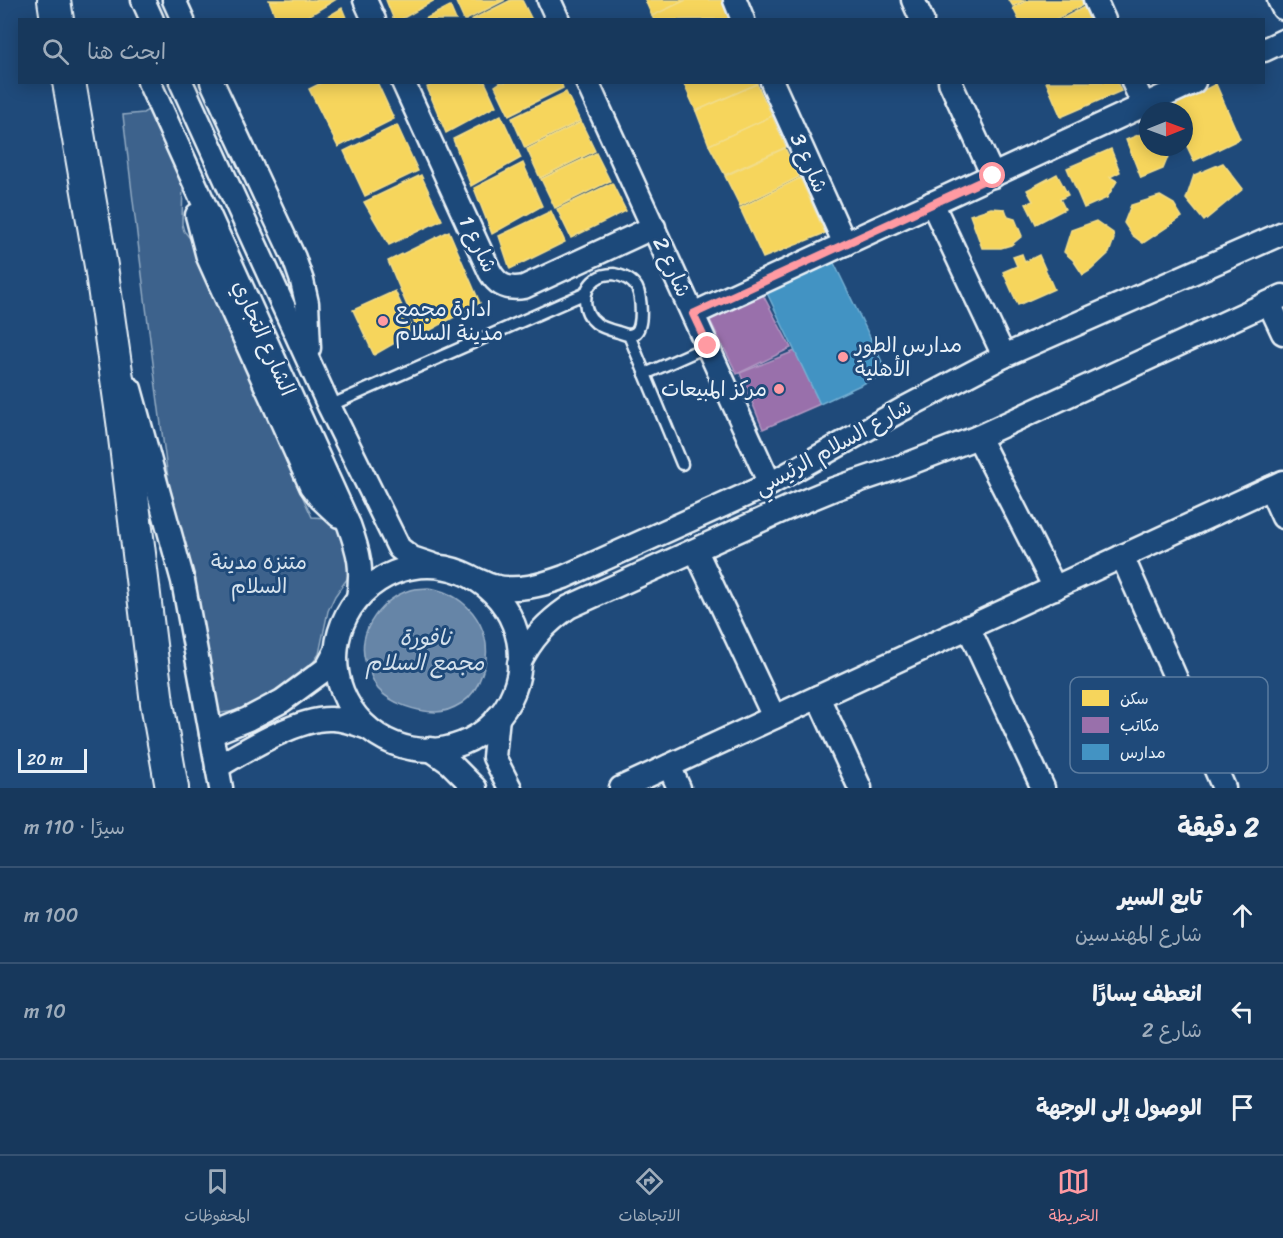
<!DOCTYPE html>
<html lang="ar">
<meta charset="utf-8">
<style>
:root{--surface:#17385c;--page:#244365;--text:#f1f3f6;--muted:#9eacbb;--line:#365272;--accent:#ff9aa2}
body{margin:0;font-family:Sriracha,"Playpen Sans Arabic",sans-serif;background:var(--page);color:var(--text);direction:rtl}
.compass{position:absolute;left:1139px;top:102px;width:54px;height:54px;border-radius:50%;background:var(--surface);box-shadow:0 3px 15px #0003;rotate:89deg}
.scale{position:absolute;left:18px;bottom:15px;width:69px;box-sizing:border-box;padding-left:6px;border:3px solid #e8f1f8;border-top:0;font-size:16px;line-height:21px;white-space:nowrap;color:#e8f1f8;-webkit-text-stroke:4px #1f4a7a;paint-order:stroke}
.stop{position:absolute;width:18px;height:18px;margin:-14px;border:4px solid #ff9aa2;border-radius:50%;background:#fff}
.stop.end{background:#ff9aa2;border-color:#fff;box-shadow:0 2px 6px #0008}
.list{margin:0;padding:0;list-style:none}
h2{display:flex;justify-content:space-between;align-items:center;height:78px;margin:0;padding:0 24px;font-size:26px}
h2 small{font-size:20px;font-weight:400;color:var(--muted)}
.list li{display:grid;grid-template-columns:39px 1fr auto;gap:18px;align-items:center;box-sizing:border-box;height:96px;padding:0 24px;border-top:2px solid var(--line)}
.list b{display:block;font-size:22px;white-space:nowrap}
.list p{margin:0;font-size:20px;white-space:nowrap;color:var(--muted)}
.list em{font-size:20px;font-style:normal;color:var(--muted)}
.icon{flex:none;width:33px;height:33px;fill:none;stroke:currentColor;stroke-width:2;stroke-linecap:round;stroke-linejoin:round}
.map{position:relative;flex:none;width:1283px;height:788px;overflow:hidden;direction:ltr}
.search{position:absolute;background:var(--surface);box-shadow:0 3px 15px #0003;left:18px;right:18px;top:18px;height:66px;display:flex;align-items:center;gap:15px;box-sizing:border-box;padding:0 21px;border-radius:0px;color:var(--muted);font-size:22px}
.sheet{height:366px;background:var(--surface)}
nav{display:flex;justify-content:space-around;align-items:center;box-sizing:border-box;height:84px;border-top:2px solid var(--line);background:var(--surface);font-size:16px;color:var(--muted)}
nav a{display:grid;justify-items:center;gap:3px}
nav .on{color:var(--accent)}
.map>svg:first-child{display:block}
.green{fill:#3c628c;stroke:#92aac2;stroke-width:1.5}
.water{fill:#6685a7;stroke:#9ab0c7;stroke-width:1.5}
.homes{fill:#f6d55c;stroke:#f2dd8b;stroke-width:1.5}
.offices{fill:#9970ab;stroke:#b197c2;stroke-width:1.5}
.schools{fill:#4393c3;stroke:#74afd3;stroke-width:1.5}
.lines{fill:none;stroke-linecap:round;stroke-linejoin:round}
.lane-casing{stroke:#e8f1f8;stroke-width:15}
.street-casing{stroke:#e8f1f8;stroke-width:27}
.secondary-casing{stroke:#e8f1f8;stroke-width:36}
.lane{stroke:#1f4a7a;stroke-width:10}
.street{stroke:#1f4a7a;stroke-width:22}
.secondary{stroke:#1f4a7a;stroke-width:32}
.route{stroke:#ff9aa2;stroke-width:8}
.poi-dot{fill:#ff9aa2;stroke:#1f4a7a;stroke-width:2}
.labels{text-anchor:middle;stroke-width:6;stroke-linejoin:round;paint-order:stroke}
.street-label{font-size:21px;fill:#e8f1f8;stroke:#1f4a7a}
.poi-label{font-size:21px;fill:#e8f1f8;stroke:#1f4a7a;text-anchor:start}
.park-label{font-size:21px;fill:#d7e3ed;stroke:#1f4a7a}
.water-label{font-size:22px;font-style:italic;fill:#d4e1ec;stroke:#1f4a7a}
.key{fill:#1f4a7a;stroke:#5b7ca0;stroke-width:1.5}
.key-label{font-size:16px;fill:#e8f1f8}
</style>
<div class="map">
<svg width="1283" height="788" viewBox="0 0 1283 788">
<rect width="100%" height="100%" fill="#1f4a7a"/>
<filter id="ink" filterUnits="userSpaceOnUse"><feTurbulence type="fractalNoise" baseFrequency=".0167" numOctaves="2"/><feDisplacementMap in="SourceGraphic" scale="12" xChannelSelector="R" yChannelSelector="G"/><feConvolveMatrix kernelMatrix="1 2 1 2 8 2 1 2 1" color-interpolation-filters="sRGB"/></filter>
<g filter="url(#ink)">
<path class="green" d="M 153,107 L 183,182 L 182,224 L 184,231 L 197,247 L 227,319 L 237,350 L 282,436 L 286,461 L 312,517 L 326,518 L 341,525 L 351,561 L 347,579 L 335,596 L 328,611 L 319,654 L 297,686 L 249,709 L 201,716 C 172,516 146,316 123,115 L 143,113 Z"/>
<path class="water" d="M 428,588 C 469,593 498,634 482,674 C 478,686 473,696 462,703 C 454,708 446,712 436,712 C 418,712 391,704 378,689 C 375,685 372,678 370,673 C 368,669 366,665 365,660 C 357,630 382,599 410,590 C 416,588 422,589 428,588 Z"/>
<g class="homes">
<polygon points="269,0 335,0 302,20 277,20"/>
<polygon points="386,0 435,0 400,20 394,20"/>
<polygon points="455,0 505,0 466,20 464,20"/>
<polygon points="511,0 522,0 532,20 471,20"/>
<polygon points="645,0 686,0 652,16"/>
<polygon points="686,0 721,0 729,19 654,20 652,16"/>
<polygon points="1009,0 1026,0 1013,6"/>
<polygon points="1029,0 1083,0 1085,4 1054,20 1019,20 1013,8"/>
<polygon points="450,6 456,20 423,20"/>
<polygon points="1084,7 1089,20 1060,20"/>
<polygon points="342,8 347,20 322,20"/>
<polygon points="323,82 377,82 394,119 338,147 309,89"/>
<polygon points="437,82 485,82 496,106 446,133 427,87"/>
<polygon points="501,82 561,82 563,88 509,115 495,86"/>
<polygon points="683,82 757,82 757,84 696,111"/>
<polygon points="1046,82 1117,82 1121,91 1061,117"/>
<polygon points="757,84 772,116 709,145 696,111"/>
<polygon points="1216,84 1240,139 1194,161 1184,140 1184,111 1171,111 1169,107"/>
<polygon points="566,92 580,121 525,148 512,118"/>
<polygon points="501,115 521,158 471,186 453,139"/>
<polygon points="772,116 786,147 725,175 709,145"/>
<polygon points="581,122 595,151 540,178 527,149"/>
<polygon points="397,125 418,171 365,196 344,151"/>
<polygon points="1148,131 1148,147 1172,147 1163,169 1141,178 1126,140"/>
<polygon points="785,148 799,177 740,206 725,176"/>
<polygon points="1111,149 1120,172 1110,177 1117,181 1107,198 1084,208 1067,168"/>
<polygon points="596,153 610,181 555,208 541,179"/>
<polygon points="523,163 542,206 492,234 474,188"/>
<polygon points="1223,163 1243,189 1204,221 1186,199 1194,175"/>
<polygon points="1057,174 1068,195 1060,199 1065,209 1036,224 1026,204 1033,201 1027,190"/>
<polygon points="421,175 442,220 389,245 364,202"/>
<polygon points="800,178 825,233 763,258 740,208"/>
<polygon points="612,183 626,211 571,238 557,209"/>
<polygon points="1160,196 1174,204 1182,217 1143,243 1132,235 1124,223 1131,205"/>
<polygon points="991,208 1005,209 1008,217 1015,219 1022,236 1011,245 1001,248 982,248 970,215"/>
<polygon points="551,211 565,242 510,269 499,236"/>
<polygon points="1096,221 1113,233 1114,239 1109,253 1091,270 1083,275 1073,260 1064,252 1071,230"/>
<polygon points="449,231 480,303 420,336 388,261"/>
<polygon points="1022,254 1025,262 1039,255 1054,289 1018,305 1003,272 1017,266 1013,257"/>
<polygon points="395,291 414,332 374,355 353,310"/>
</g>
<g class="offices">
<polygon points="762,293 791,348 737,374 709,318"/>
<polygon points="795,351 820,404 763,429 740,373"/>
</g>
<polygon class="schools" points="834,263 888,374 869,381 820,404 766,291"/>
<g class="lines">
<g class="lane-casing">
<g id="lane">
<path d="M 614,274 C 623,276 632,279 637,288 C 641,296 644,327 635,333 C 629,337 624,334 618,332 C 610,330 602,328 596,323 C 582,312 581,290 596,279 C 601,275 608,274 614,274 Z"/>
<polyline points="629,335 682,464"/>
<polyline points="645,374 708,346"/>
<polyline points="329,406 586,293"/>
</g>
</g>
<g class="street-casing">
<g id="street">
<polyline points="143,0 152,20"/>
<polyline points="174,0 183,20"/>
<polyline points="365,0 374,20"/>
<polyline points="549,0 558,20"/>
<polyline points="735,0 743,20"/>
<polyline points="913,0 922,20"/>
<polyline points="1095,0 1104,20"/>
<polyline points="1279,0 1283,8"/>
<polyline points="1264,50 1283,41"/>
<path d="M 149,82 L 349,525 C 359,553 363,568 358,598"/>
<polyline points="181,82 329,406 399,548 412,558 433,565"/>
<polyline points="212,82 294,258 302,281 307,303 309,348"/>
<path d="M 403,82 L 490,272 C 498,286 508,290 524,287 L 654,227"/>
<polyline points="587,82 770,484"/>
<polyline points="772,82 845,244"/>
<polyline points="950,82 993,176"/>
<polyline points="1133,82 1144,106"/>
<polyline points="932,203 1004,356"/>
<polyline points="197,215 208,257 311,486 321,499 339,516"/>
<polyline points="1269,303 1283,333"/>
<polyline points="693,314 1194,82"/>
<polyline points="130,389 183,581 221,788"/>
<polyline points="978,437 1055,588"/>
<polyline points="1270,488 1283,517"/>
<polyline points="696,551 774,717"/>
<polyline points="1122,556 1224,788"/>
<circle cx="428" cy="658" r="92"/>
<path d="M 475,579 C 481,581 487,585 493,586 C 517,592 542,585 564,577 L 770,484 L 903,409 L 1004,356 L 1283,233"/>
<polyline points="968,627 1043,788"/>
<path d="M 519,664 C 531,639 546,623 569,607 L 788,508 L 834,489 L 908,464 L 978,437 L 1283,296"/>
<polyline points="818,697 860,788"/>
<polyline points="498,717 494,757 510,788"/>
<polyline points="211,734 248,719 282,701 327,668 336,651"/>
<polyline points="430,749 450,763 475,788"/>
<polyline points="669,766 679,788"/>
<path d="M 217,767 C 246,750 299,717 332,719 C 344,719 357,724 368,728"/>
<polyline points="621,788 1283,482"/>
</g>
</g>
<g class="secondary-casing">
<g id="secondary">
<polyline points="54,0 57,20"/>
<polyline points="69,82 101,266 123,421 157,703 172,788"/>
</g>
</g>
<use href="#lane" class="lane"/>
<use href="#street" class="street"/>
<use href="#secondary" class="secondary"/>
</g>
</g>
<g class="lines" filter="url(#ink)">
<polyline class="route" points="708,346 693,314 993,176"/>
</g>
<g class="poi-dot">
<circle cx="383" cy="321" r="6"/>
<circle cx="843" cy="357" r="6"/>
<circle cx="779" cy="389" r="6"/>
</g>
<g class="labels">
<g class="street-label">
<text transform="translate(809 163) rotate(66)" y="7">شارع 3</text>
<text transform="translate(478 244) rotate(64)" y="7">شارع 1</text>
<text transform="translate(672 267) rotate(66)" y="7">شارع 2</text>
<text transform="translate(264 338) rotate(66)" y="7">الشارع التجاري</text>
<text transform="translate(833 447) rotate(-29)" y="7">شارع السلام الرئيسي</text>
</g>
<g class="poi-label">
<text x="395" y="316">ادارة مجمع<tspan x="395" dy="24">مدينة السلام</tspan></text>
<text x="855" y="352">مدارس الطور<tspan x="855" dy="24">الأهلية</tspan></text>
<text x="767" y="396" text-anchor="end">مركز المبيعات</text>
</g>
<g class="park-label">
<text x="259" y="569">متنزه مدينة<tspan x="259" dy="24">السلام</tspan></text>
</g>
<g class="water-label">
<text x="425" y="645">نافورة<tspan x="425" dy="25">مجمع السلام</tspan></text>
</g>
</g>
<rect x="1070" y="677" width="198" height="96" rx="9" class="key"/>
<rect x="1082" y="690" width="27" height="16" fill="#f6d55c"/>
<rect x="1082" y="717" width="27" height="16" fill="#9970ab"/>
<rect x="1082" y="744" width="27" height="16" fill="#4393c3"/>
<g class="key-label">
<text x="1120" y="704">سكن</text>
<text x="1120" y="731">مكاتب</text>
<text x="1120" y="758">مدارس</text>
</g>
</svg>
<svg class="compass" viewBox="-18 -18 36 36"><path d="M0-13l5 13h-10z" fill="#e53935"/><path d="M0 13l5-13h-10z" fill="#9eacbb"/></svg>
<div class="scale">20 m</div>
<div class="stop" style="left:993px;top:176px"></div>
<div class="stop end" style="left:708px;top:346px"></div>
<div class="search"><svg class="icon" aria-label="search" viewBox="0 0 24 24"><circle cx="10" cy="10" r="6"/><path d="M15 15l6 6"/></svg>ابحث هنا</div>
</div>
<section class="sheet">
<h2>2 دقيقة<small>سيرًا · 110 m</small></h2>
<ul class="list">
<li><svg class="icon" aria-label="ahead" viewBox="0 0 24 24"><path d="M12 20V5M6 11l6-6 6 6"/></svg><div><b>تابع السير</b><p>شارع المهندسين</p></div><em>100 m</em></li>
<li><svg class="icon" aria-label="left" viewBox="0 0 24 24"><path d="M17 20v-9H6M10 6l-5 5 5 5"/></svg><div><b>انعطف يسارًا</b><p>شارع 2</p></div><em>10 m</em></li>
<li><svg class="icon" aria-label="arrive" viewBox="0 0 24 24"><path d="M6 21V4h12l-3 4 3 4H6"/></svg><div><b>الوصول إلى الوجهة</b></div></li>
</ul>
</section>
<nav>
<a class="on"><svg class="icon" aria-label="map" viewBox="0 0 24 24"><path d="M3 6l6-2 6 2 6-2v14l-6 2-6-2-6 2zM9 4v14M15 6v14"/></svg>الخريطة</a>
<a><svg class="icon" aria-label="directions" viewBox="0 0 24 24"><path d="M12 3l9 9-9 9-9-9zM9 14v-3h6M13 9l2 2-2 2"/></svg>الاتجاهات</a>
<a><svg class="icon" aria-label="saved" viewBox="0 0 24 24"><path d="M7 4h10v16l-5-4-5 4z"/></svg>المحفوظات</a>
</nav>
